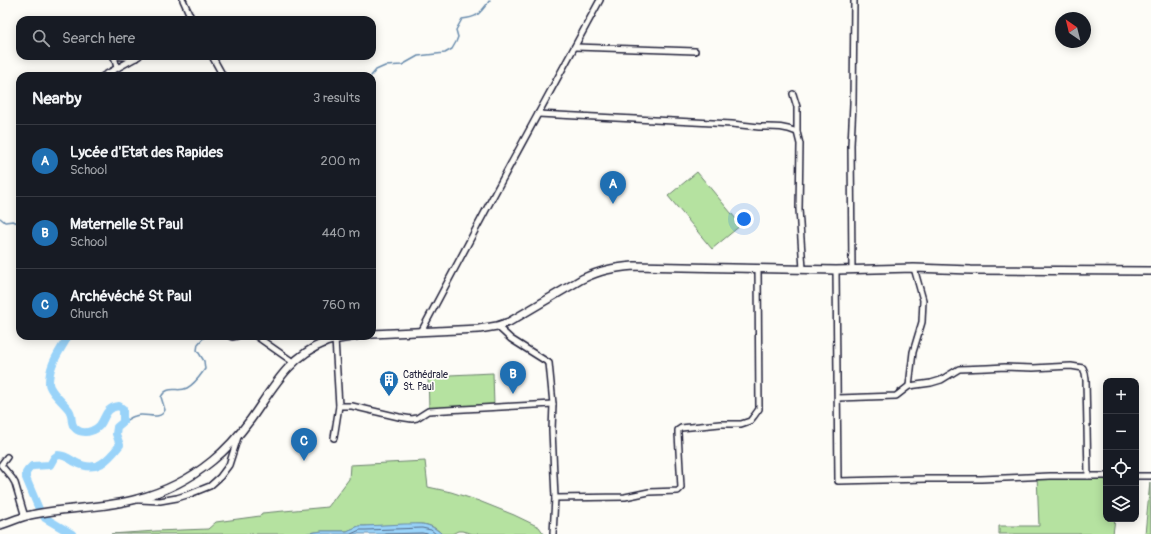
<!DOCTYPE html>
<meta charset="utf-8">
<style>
:root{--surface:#171b24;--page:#242831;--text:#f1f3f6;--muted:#9ea1a6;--line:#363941;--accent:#1f6fb2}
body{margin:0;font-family:Pangolin,sans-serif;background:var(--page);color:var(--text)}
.controls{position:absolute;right:12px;bottom:12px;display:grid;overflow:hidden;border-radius:8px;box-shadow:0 2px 10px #0003}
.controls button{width:36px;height:36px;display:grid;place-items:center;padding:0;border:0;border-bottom:1px solid var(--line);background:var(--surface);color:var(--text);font:20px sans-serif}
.compass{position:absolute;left:1055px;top:12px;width:36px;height:36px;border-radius:50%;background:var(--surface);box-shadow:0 2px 10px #0003;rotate:325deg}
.you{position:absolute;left:744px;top:219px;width:14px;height:14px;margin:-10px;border:3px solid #fff;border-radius:50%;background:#1a73e8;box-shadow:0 0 0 6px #1a73e833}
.badge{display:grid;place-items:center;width:26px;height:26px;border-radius:50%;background:var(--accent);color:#fff;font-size:13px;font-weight:700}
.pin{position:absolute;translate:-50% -33px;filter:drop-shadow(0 1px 2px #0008)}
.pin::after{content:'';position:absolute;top:21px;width:14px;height:12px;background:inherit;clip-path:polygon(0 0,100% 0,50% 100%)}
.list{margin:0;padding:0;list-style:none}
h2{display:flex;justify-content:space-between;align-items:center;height:52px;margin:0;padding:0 16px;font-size:17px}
h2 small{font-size:13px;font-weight:400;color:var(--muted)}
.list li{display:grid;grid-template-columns:26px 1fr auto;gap:12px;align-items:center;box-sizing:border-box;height:72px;padding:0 16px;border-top:1px solid var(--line)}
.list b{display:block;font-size:15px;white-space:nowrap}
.list p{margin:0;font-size:13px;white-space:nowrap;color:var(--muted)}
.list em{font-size:13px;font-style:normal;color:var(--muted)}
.icon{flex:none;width:22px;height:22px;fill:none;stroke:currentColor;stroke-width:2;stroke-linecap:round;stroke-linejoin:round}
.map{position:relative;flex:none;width:1151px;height:534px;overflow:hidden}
.search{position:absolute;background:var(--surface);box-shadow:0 2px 10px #0003;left:16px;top:16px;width:360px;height:44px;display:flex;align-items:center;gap:10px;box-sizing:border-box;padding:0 14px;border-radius:12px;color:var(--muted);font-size:15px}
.panel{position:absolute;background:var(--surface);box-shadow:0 2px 10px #0003;left:16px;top:72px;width:360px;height:268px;border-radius:12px}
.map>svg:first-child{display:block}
.green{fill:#b5e2a0;stroke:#6c826e}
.water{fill:#99d3f9;stroke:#698cad}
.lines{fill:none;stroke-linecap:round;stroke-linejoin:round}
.shore{stroke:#526987;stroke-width:1}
.stream{stroke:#698cad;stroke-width:1.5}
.river{stroke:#99d3f9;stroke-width:8}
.minor-casing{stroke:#22223b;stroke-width:8}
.secondary-casing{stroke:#22223b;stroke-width:10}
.minor{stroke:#fdfcf7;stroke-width:5}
.secondary{stroke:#fdfcf7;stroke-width:7}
.labels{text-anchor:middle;stroke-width:3.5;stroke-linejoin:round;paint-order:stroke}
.poi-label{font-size:10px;fill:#22223b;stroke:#fdfcf7;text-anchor:start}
</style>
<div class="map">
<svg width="1151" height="534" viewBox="0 0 1151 534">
<rect width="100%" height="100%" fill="#fdfcf7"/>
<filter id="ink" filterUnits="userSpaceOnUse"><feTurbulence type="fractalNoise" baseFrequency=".025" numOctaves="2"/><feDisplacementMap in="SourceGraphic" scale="8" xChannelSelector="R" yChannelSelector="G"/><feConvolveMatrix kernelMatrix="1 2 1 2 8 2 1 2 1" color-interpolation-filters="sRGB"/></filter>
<g filter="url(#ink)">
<g class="green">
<polygon points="697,172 741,225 712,249 668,196"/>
<polygon points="493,373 494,406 429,409 428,376"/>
<path d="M 425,461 L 428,487 L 451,492 L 479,501 L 514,515 L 539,527 L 544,534 L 473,534 L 462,531 L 458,531 L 452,534 L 442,534 C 436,528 431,525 422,524 L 365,526 L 359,526 L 347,531 L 322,531 L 303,534 L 111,534 L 156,531 L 208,529 L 216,522 L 260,516 L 262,513 L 328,507 L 349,479 L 350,465 Z"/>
<polygon points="1106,474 1106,519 1115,519 1113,534 999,534 999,526 1039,526 1037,475"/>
<polygon points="1150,482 1151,534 1145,534"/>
</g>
<path class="water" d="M 404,524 C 422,524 428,522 442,534 L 303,534 L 322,531 L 347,531 L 359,526 L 365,526 Z"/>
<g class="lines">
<g class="shore">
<polyline points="351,534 360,530 366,530 422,528 431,530 436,534"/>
<polyline points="385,534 422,533 427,534"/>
</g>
<g class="stream">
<path d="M 371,76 L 376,70 L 385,66 L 402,65 L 418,56 L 445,53 L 452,49 L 456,42 L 458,37 L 456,30 L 462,19 C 479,17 480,13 490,0"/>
<polyline points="0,218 5,222 13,221 20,224"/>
<path d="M 123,422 C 127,420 131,417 135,416 C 146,412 159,422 165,410 L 161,397 C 168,384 178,393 187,388 C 195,384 200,376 205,369 L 204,361 L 197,350 L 198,344 L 205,336"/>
</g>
<path class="river" d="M 65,336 L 66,340 C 58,354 49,365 49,383 C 49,391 64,403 69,410 C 73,415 70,422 74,427 C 78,432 85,433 91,431 C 108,426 100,408 119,406 L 123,409 L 123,422 L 117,427 L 116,434 L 120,445 C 108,460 97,474 75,462 C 70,459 65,455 58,455 L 54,458 L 50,465 L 32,466 L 28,470 L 26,473 L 26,478 L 39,509 L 45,518 L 72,534"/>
<g class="minor-casing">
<g id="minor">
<polyline points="183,0 192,20"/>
<polyline points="575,47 695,51"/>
<polyline points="113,56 136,58"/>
<polyline points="114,56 117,68"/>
<polyline points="212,56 223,76"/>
<polyline points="103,76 139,56"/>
<polyline points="793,94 797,107 797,132 800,144 799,209 803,269"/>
<path d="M 538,114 L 732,124 C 741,125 750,126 759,127 C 774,127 783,126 797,132"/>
<polyline points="836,270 838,481 926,479 981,479 1050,476 1106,476"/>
<polyline points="852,270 851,145 853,103 854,0"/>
<polyline points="497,326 511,339 549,363 553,404 552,430 555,498 553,534"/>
<polyline points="421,332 495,193 600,0"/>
<polyline points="230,336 232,337 237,336"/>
<polyline points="256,336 293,362"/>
<polyline points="909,386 913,352 922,322 923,300 914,268"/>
<polyline points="838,398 896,396 909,386 931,383 941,380 959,369 987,368 1005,367 1033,368 1071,366 1083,368 1085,373 1086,380 1088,476"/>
<polyline points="339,406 352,406 399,417 412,419 417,418 428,411 553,404"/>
<polyline points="334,438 339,406 335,339"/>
<polyline points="7,457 1,465 12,478 15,483 25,517"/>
<polyline points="1136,476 1151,476"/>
<polyline points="555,498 625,497 649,492 678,491 681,488 678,433 678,430 681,428 720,424 741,424 750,421 754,416 759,409 758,268"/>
<polyline points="140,500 160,501 177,498 190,494 210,486 220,477 229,465 238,437"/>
</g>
</g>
<g class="secondary-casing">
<g id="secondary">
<path d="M 372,334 L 479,329 L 497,326 L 509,322 L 582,279 C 601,270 612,268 634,266 L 836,270 L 914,268 L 971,270 L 1151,271"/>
<path d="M 0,525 C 9,522 17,519 26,516 C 62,507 102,509 137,499 C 164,492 190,479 212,461 C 227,449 240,434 251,419 C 273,388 288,357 326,342 C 335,339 346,338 356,336"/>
</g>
</g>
<use href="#minor" class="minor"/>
<use href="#secondary" class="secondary"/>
</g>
</g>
<defs>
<g id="building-pin" transform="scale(1)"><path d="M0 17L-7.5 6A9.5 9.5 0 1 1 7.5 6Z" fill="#1f6fb2" stroke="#fdfcf7"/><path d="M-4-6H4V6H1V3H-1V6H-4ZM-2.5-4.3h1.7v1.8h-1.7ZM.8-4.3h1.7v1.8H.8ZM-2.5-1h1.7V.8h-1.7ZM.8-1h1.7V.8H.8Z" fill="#fff"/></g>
</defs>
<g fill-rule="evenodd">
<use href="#building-pin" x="389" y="380"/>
</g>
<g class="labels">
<g class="poi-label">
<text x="403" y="378">Cathédrale<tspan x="403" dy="12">St. Paul</tspan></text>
</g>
</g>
</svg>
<div class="controls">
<button>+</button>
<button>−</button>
<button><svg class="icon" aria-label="locate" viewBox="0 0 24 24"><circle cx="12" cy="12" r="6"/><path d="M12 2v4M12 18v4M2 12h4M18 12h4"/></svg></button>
<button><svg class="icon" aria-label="layers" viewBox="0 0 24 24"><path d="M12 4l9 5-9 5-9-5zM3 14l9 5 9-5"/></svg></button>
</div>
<svg class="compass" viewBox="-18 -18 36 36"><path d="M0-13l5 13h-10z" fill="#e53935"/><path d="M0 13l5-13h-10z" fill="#9ea1a6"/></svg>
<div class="you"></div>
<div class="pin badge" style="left:613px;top:204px">A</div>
<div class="pin badge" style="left:513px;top:394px">B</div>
<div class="pin badge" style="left:304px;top:461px">C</div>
<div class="search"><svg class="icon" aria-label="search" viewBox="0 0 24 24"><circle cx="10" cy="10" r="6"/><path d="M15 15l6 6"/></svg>Search here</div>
<section class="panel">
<h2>Nearby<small>3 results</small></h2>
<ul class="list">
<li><span class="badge">A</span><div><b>Lycée d'Etat des Rapides</b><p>School</p></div><em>200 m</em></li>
<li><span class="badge">B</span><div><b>Maternelle St Paul</b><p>School</p></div><em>440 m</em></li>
<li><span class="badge">C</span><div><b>Archévéché St Paul</b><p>Church</p></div><em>760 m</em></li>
</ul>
</section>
</div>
